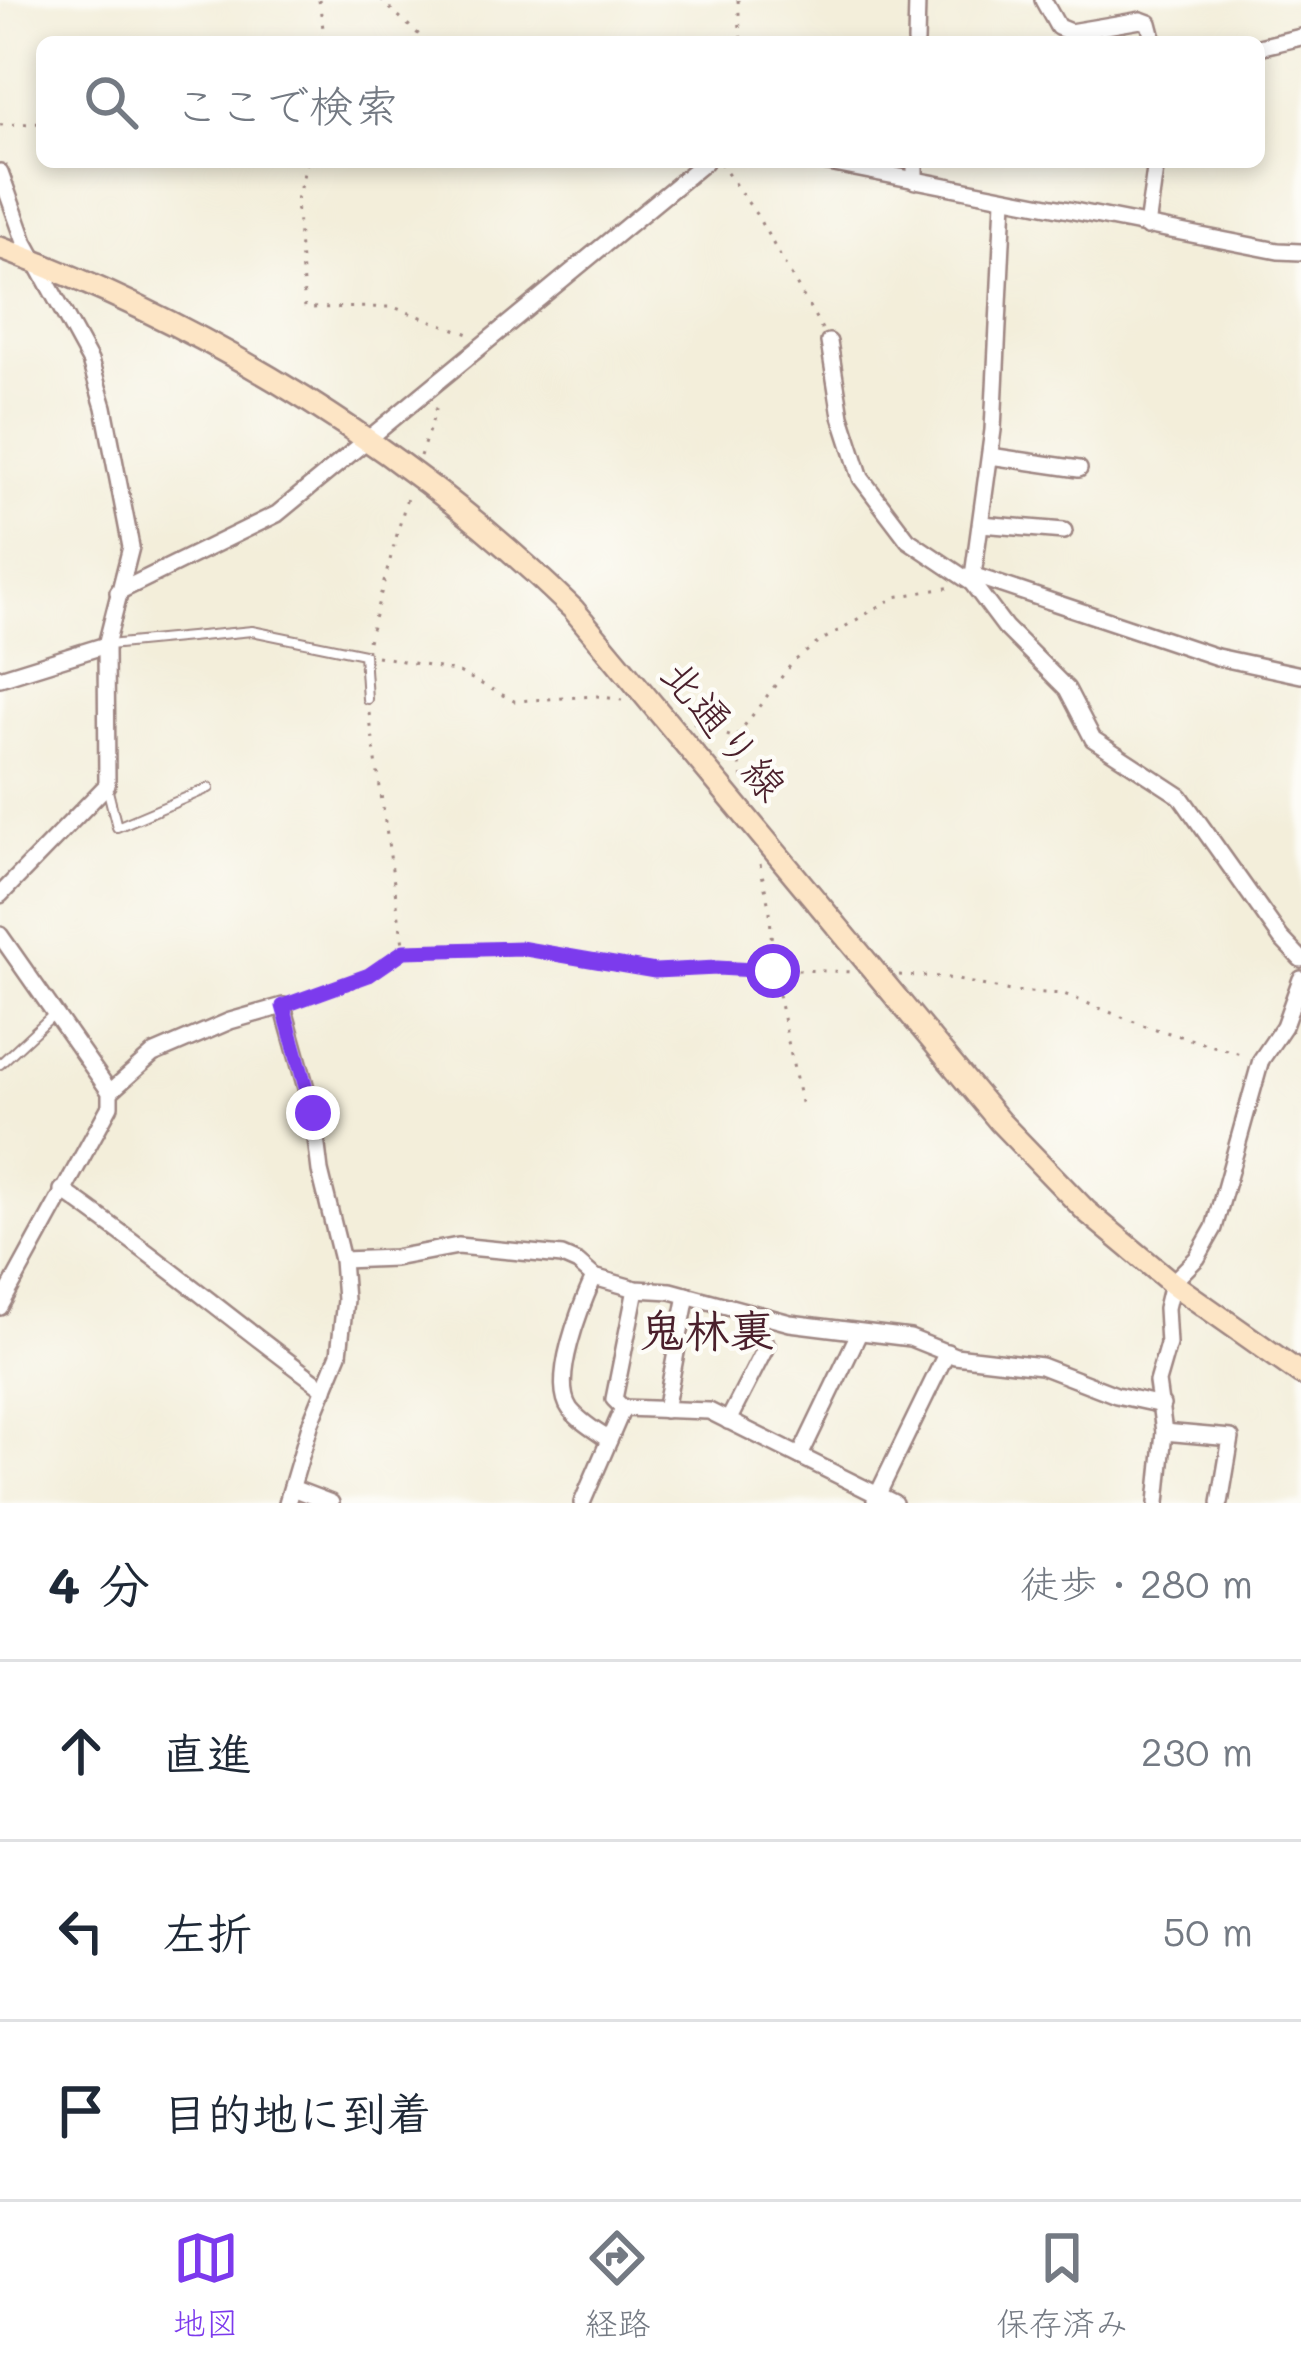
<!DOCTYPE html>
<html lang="ja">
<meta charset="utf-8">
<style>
:root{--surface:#fff;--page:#f6f6f7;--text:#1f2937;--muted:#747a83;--line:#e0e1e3;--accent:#7c3aed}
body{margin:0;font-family:Mali,"Klee One",sans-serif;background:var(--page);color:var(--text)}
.stop{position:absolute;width:36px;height:36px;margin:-27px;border:9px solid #7c3aed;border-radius:50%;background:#fff}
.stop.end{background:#7c3aed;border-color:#fff;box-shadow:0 3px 12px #0008}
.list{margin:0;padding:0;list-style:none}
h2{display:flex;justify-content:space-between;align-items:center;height:156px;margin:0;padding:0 48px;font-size:51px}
h2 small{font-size:39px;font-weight:400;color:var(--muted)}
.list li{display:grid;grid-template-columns:78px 1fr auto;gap:36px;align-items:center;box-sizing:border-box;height:180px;padding:0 48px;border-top:3px solid var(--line)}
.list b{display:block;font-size:45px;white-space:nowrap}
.list em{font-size:39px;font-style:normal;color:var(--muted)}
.icon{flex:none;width:66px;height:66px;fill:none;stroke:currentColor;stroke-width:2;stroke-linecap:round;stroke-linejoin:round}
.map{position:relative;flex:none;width:1301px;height:1503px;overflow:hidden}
.search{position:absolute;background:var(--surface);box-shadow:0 6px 18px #0003;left:36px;right:36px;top:36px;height:132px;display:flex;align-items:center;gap:30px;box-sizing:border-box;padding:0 42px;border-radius:18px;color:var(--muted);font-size:45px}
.sheet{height:696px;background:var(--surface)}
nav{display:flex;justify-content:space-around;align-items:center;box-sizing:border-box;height:168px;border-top:3px solid var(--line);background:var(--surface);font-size:33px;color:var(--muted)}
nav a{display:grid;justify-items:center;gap:6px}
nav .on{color:var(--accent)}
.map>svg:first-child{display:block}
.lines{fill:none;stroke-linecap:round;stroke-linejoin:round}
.lane-casing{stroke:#9e8682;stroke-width:12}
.street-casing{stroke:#9e8682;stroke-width:20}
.secondary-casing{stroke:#9e8682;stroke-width:26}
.path{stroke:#9e8682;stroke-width:3;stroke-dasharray:3 9;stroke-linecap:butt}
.lane{stroke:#fff;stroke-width:8}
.street{stroke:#fff;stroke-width:15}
.secondary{stroke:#fde5c5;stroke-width:21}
.route{stroke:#7c3aed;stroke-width:15}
.labels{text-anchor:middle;stroke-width:9;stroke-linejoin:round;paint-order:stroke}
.street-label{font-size:42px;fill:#4a1f2b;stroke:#fdfcf7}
.neighbourhood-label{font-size:45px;font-weight:bold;fill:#4a1f2b;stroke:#fdfcf7}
</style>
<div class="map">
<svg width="1301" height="1503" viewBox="0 0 1301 1503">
<rect width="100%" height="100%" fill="#fdfcf7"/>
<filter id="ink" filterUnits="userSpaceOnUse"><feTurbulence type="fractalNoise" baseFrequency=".00833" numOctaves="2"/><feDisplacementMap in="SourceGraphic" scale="24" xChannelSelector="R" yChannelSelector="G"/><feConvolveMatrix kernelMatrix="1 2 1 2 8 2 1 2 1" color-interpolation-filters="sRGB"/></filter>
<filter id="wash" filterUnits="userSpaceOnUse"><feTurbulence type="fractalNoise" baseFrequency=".004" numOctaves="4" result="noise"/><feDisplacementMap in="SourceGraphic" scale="48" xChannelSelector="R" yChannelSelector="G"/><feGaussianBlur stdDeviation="2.7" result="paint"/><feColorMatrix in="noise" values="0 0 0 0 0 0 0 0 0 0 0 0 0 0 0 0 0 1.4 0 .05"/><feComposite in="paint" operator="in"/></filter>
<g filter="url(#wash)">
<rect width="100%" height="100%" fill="#f3eeda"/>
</g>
<g filter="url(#ink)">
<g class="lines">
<g class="lane-casing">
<g id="lane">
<polyline points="108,645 252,631 364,654 367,699"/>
<polyline points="107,787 117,827 209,788"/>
<polyline points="0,1064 56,1012"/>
</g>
</g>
<g class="street-casing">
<g id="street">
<polyline points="1043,0 1058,27 1070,32 1141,20 1149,23 1154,42"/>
<polyline points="916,42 917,0"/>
<polyline points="1259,47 1301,37"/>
<polyline points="824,162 1278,251 1301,252"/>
<polyline points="0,172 25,242 90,361 104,407 131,547 106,645 107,785 0,895"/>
<polyline points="915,181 915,162"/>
<polyline points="1147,227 1156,162"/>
<polyline points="829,342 841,416 861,478 908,540 972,583 1005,627 1067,689 1093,739 1180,796 1281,938 1301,959"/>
<polyline points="990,456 1079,469"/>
<polyline points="981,524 1064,531"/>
<polyline points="975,576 1217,657 1301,675"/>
<polyline points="972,583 993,430 1004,200"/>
<polyline points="118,592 277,514 705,162"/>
<polyline points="0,678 106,645"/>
<polyline points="0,935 110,1092 110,1106 0,1307"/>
<polyline points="110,1092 153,1054 230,1021 283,1006 313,1113 320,1171 342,1260 345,1300 339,1354 311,1422 287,1503"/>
<path d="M 62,1190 C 153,1253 236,1324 325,1389"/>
<polyline points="342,1260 394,1258 458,1246 562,1256 578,1263 594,1277 636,1289 671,1291 790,1323 910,1338 955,1356 1041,1366 1116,1395 1162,1405"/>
<path d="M 594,1277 C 581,1306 550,1381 570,1409 C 580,1422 596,1431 609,1440"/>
<polyline points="623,1408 614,1399 636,1289"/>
<polyline points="665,1410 687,1295"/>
<polyline points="728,1421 767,1345"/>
<polyline points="1164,1432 1231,1438 1220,1503"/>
<polyline points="800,1456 859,1333"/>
<polyline points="292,1488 331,1503"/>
<polyline points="875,1500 947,1352"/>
<polyline points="582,1503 623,1408 709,1411 894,1503"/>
<polyline points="1157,1503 1164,1432 1157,1382 1168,1344 1166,1308 1172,1283 1197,1258 1214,1228 1261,1060 1284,1026 1301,979"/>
</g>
</g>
<g class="secondary-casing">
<path id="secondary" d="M 0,248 C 212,327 411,451 573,609 L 1000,1122 L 1086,1211 L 1172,1283 L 1301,1374"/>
</g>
<g class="path">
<polyline points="319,0 325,42"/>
<polyline points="381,0 427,42"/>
<polyline points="738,0 741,42"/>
<polyline points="0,125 42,123"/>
<polyline points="307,162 296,202 305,308 393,307 469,334"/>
<polyline points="720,163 756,214 822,329"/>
<polyline points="420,456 436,410 431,404"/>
<polyline points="368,641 408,494"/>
<polyline points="377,656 459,672 514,701 597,696 622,700"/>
<polyline points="369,713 404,951"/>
<polyline points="693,723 735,738 793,662 819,642 895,597 952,587"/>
<polyline points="735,740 744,784"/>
<polyline points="760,864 770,912 773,971 802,1107"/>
<polyline points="899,975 943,977 1010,991 1064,994 1142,1025 1244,1055"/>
<polyline points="296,1002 369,975 404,951 520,948 655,971 717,967 854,972"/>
</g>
<use href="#lane" class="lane"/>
<use href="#street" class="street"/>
<use href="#secondary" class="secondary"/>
</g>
</g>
<g class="lines" filter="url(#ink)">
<polyline class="route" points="313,1113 283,1006 369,975 404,951 520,948 655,971 717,968 773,971"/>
</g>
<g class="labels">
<g class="street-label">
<text transform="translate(724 730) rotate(50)" y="15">北通り線</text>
</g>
<g class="neighbourhood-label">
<text x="707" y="1347">鬼林裏</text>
</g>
</g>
</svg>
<div class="stop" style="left:773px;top:971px"></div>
<div class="stop end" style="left:313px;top:1113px"></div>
<div class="search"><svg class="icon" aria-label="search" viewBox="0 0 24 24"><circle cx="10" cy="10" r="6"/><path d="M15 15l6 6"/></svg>ここで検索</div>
</div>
<section class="sheet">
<h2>4 分<small>徒歩 · 280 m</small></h2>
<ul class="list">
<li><svg class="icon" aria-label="ahead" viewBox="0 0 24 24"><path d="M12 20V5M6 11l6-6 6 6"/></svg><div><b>直進</b></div><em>230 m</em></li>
<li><svg class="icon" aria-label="left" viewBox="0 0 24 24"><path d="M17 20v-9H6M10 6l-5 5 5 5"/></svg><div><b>左折</b></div><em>50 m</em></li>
<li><svg class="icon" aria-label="arrive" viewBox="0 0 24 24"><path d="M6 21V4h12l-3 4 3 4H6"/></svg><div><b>目的地に到着</b></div></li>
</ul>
</section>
<nav>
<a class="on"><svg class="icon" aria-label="map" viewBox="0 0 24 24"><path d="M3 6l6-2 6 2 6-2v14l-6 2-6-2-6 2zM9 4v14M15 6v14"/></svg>地図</a>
<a><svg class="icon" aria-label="directions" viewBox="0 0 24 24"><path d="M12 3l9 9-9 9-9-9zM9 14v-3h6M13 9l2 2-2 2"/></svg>経路</a>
<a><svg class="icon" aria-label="saved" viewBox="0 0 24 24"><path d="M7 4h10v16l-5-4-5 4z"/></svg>保存済み</a>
</nav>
